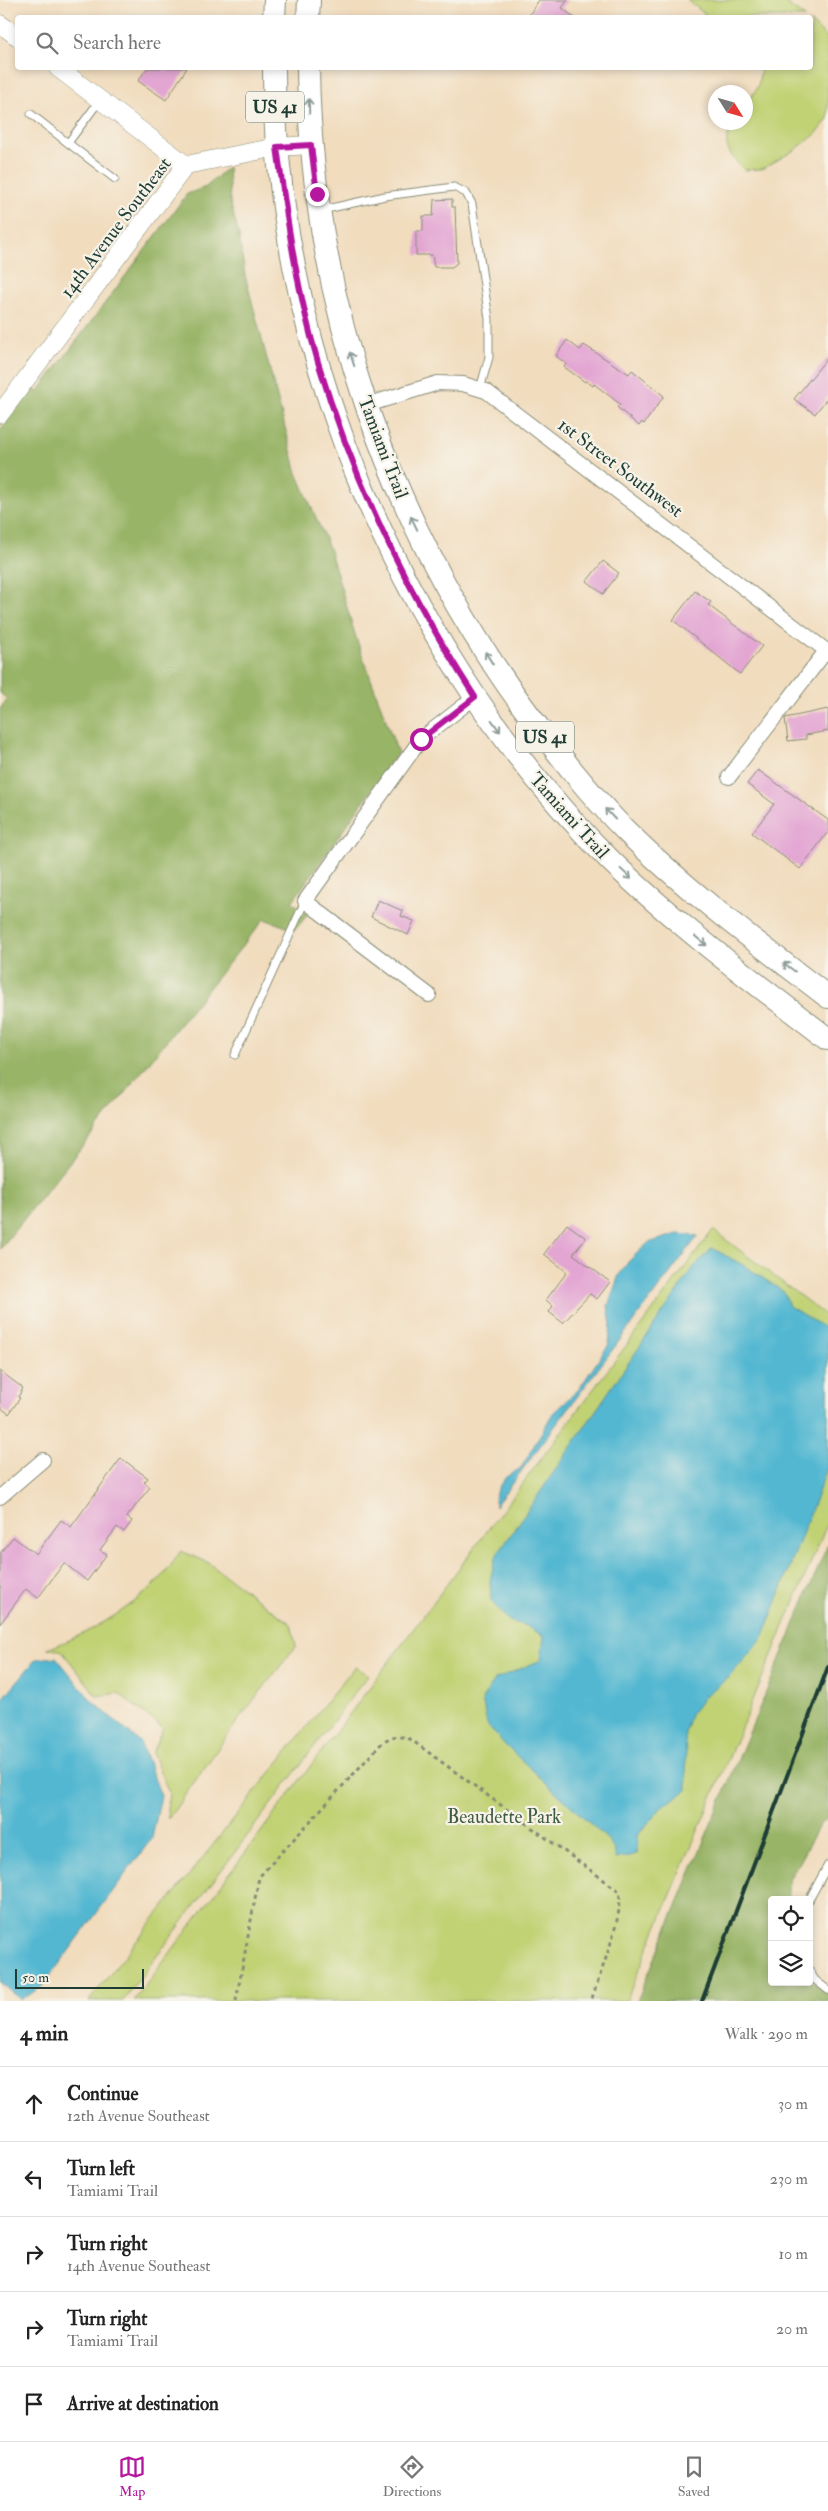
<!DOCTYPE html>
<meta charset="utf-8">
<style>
:root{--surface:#fff;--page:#f2f2f2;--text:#222;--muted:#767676;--line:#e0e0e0;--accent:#b5179e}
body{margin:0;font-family:"IM FELL Double Pica",serif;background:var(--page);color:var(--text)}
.controls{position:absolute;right:15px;bottom:15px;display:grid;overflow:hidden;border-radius:5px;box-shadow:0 2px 8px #0003}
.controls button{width:45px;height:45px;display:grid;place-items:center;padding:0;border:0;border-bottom:1px solid var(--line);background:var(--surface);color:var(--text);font:25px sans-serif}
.compass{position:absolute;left:708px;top:85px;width:45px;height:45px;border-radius:50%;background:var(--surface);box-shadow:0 2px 8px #0003;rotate:127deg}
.scale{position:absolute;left:15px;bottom:12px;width:129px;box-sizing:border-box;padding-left:5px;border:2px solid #1f3d34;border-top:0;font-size:14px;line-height:18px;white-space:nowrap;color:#1f3d34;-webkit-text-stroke:4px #f7f3e8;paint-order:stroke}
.stop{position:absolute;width:15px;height:15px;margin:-11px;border:4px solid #b5179e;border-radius:50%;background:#fff}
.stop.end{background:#b5179e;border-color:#fff;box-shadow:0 1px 5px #0008}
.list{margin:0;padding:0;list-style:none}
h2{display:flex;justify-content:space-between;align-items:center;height:65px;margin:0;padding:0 20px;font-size:21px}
h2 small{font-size:16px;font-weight:400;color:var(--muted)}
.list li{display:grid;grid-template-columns:32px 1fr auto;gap:15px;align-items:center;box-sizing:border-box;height:75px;padding:0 20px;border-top:1px solid var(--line)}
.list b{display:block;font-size:19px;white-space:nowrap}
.list p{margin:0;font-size:16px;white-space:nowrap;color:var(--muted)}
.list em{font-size:16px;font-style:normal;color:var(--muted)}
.icon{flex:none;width:28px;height:28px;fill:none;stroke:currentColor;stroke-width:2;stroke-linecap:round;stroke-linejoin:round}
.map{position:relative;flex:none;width:828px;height:2001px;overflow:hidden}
.search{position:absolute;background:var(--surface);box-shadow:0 2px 8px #0003;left:15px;right:15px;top:15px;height:55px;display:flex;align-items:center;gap:12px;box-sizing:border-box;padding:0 18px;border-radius:5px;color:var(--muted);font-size:19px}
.sheet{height:440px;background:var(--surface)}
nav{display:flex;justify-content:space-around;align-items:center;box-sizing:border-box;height:70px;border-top:1px solid var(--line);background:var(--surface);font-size:14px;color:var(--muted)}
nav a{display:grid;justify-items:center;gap:2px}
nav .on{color:var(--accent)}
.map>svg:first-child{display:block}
.green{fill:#c1d275;stroke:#708854}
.forest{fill:#98b466;stroke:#5c784d}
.water{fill:#53b7d1;stroke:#397a82}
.building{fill:#e3a6d3}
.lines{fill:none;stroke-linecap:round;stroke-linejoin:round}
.service-casing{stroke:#888c78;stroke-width:9}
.minor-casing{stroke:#888c78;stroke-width:16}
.tertiary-casing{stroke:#888c78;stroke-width:19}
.primary-casing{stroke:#888c78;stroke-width:24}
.path{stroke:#888c78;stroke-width:3;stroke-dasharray:4 4;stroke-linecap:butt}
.service{stroke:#fff;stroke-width:7}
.minor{stroke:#fff;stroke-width:14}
.tertiary{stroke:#fff;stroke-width:18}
.primary{stroke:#fff;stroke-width:22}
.rail{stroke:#1f3d34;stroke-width:4}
.oneway{stroke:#8f9e9a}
.route{stroke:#b5179e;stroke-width:6}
.labels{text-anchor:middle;stroke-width:4.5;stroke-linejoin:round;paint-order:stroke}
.shield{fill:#f7f3e8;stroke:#60746a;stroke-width:1}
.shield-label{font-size:18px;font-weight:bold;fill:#1f3d34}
.street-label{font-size:19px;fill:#1f3d34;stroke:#f7f3e8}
.park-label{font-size:19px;fill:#3f5b41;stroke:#f7f3e8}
</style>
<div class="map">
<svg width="828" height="2001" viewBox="0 0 828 2001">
<rect width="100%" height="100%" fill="#f7f3e8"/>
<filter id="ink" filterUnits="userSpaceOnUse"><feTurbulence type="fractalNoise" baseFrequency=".02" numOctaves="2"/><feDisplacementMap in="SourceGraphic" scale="10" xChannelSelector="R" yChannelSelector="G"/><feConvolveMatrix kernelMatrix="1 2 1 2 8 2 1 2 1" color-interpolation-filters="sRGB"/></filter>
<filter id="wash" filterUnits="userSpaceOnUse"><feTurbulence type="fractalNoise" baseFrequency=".0096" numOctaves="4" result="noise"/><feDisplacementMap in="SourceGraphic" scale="20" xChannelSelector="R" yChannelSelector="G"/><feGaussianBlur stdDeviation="1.12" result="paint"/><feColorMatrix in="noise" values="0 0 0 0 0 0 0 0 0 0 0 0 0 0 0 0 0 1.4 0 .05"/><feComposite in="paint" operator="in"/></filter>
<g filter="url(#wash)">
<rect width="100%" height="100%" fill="#f1dcbd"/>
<g class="green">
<polygon points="687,0 782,0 805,17 709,17"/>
<path d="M 811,22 L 828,39 L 828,119 L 816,134 L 795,150 L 762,169 L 744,170 C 728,152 720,145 734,123 L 746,122 L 746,106 L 758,86 L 761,68 L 810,68 Z"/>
<polygon points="713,1230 828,1317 828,1522 626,2001 134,2001"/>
<path d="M 181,1551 L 207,1562 L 291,1624 L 296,1646 L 239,1719 L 168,1819 L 167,1809 L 169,1793 L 152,1753 L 163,1728 L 118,1693 L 97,1696 L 61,1650 L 47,1649 C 86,1635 128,1611 158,1581 C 167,1573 173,1561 181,1551 Z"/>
<polygon points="355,1666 368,1675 123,2001 89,2001"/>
</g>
<g class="forest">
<polygon points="228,167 230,201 239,236 245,275 297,473 329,548 357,641 398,753 292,902 308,914 295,930 264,919 0,1249 0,709 7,699 0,693 0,430 32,388 38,392 187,194 206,187"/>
<polygon points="828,1544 828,1818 820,1824 789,1880 787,1900 772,1900 772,1982 809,1982 809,1979 828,1995 828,2001 637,2001"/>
</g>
<g class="water">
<polygon points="678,1234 698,1236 495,1506 495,1495 500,1485 506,1477 521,1468 553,1413 579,1389 609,1344 611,1324 608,1306 619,1275 629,1261 648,1243"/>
<polygon points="712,1248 743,1265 784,1292 789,1306 828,1330 828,1466 763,1638 730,1676 704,1697 690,1715 685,1731 687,1790 662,1807 637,1836 637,1854 616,1859 614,1850 608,1840 506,1746 487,1725 482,1699 496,1679 541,1660 544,1636 526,1626 509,1621 491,1601 490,1581 495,1558 694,1267"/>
<polygon points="56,1657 92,1701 140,1742 161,1796 152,1838 43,1986 21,2000 0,1983 0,1702 36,1659"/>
</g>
<g id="blocks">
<g class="building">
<polygon points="539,0 568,0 562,8 575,18 527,18"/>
<polygon points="147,68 187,68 166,100 138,81"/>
<polygon points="452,199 452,207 455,207 457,263 452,267 434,267 432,255 416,255 416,231 423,231 423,216 433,216 434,200"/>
<polygon points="567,340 580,350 584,345 629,374 632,370 664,396 644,424 642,422 639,426 617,407 620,404 594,384 593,386 586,381 585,382 564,367 566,364 556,356"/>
<polygon points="828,357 828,397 815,414 794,399"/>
<polygon points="603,561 619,573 603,594 587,581"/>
<polygon points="695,591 711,602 708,605 762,646 740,674 673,620"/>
<polygon points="828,709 828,731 806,735 806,739 788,741 785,718"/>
<polygon points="758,770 828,820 828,832 800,869 752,833 774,804 747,784"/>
<polygon points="378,900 403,911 401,916 414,921 408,935 371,917"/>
<polygon points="567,1224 586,1238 573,1254 610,1282 597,1299 590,1294 563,1323 549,1312 553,1306 546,1300 567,1272 544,1254"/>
<polygon points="0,1371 23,1388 18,1397 20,1398 9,1414 0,1407"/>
<polygon points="121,1458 148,1478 144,1482 150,1487 127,1517 132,1521 124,1532 117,1527 100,1550 107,1554 87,1581 64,1563 38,1598 26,1589 0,1624 0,1553 13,1537 36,1554 61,1520 71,1527"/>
</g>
</g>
</g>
<g filter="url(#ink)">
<use href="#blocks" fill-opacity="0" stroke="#888c78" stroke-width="1"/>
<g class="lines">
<g class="service-casing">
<g id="service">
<polyline points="100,100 68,143 115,179"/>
<polyline points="31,114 68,143"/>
<polyline points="322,210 385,196 454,187 466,193 472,204 489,319 489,357 480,389"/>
<polyline points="235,1055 305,901"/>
<polyline points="809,1900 828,1865"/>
<polyline points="809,1970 815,1980 828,1990"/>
</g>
</g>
<g class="minor-casing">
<g id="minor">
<polyline points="367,405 438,383 463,384 486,391 828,652"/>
<polyline points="729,777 826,651"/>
<polyline points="429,995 305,901 421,739 475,697"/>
<polyline points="0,1497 43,1460"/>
</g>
</g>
<g class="tertiary-casing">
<g id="tertiary">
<polyline points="0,24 18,37"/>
<polyline points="58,68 186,165"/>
<polyline points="0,414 186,165 277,147 311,145"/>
</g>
</g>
<g class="primary-casing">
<g id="primary">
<polyline points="274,18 275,0"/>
<polyline points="308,18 309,0"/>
<path d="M 274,68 C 274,356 407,659 611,861 C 678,926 754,982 828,1039"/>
<path d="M 308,68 C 311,301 390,528 529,715 C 559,755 590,795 626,831 C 688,892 759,944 828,997"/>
</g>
</g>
<path class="path" d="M 236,2001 L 259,1877 L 381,1744 C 391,1735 397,1735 410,1739 L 619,1891 C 625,1913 599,1976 591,2001"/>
<use href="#service" class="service"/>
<use href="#minor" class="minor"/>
<use href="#tertiary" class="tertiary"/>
<use href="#primary" class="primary"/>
<polyline class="rail" points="702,2001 828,1667"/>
</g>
<defs><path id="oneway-shaft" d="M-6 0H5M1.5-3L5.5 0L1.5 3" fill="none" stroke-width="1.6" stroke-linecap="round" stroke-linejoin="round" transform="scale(1.25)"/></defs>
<g class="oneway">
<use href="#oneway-shaft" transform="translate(309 106) rotate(-92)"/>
<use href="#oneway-shaft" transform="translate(352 359) rotate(-108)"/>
<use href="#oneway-shaft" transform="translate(414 523) rotate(-116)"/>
<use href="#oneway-shaft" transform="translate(489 658) rotate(-122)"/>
<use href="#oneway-shaft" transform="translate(496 726) rotate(54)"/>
<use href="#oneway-shaft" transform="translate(610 814) rotate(-133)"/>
<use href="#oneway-shaft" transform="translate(626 874) rotate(43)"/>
<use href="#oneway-shaft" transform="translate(701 941) rotate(39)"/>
<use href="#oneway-shaft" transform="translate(789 967) rotate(-143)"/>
</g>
</g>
<g class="lines" filter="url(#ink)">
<path class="route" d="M 317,194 L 311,145 L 277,147 C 287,219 297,292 318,362 C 354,482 407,592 475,697 L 421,739"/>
</g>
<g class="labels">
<g class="shield">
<rect x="246" y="91.5" width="58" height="31" rx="4"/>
<rect x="516" y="721.5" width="58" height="31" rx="4"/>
</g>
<g class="shield-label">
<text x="275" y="113">US 41</text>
<text x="545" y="743">US 41</text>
</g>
<g class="street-label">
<text transform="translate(115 227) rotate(-53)" y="7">14th Avenue Southeast</text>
<text transform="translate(384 447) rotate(69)" y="7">Tamiami Trail</text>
<text transform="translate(621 467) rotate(37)" y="7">1st Street Southwest</text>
<text transform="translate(570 815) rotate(48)" y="7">Tamiami Trail</text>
</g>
<g class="park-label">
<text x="504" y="1823">Beaudette Park</text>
</g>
</g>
</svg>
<div class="controls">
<button><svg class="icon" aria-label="locate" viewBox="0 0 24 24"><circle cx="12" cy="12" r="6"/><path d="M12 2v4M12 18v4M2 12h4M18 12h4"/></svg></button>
<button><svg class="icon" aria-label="layers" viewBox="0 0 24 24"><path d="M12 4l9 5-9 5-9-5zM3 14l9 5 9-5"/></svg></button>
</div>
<svg class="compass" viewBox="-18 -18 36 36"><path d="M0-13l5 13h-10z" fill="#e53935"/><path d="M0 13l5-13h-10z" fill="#767676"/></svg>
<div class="scale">50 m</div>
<div class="stop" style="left:421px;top:739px"></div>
<div class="stop end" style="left:317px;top:194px"></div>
<div class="search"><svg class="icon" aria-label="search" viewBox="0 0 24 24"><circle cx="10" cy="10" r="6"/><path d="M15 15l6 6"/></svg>Search here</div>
</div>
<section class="sheet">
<h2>4 min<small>Walk · 290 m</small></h2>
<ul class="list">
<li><svg class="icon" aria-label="ahead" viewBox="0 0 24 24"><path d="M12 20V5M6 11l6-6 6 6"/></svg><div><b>Continue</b><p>12th Avenue Southeast</p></div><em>30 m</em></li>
<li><svg class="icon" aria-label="left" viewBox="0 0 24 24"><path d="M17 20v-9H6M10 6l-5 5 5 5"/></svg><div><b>Turn left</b><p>Tamiami Trail</p></div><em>230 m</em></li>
<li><svg class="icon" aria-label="right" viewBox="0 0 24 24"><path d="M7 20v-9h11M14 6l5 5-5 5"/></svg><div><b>Turn right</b><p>14th Avenue Southeast</p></div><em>10 m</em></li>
<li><svg class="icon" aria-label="right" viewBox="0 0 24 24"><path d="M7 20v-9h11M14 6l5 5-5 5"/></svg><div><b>Turn right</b><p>Tamiami Trail</p></div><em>20 m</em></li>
<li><svg class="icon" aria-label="arrive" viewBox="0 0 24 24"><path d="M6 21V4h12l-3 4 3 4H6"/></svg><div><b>Arrive at destination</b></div></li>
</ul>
</section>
<nav>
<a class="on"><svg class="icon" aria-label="map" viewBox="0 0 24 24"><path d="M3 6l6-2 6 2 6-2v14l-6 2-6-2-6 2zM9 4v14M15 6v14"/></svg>Map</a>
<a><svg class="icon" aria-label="directions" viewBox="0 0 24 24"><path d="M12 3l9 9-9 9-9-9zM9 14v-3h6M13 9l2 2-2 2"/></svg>Directions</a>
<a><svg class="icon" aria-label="saved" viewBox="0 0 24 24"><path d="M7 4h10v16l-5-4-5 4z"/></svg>Saved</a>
</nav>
